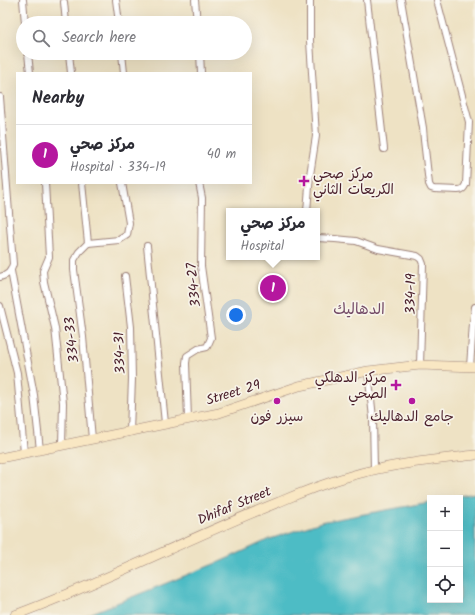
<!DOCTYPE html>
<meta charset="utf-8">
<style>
:root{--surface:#fff;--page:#f2f2f3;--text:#2b2b33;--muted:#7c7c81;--line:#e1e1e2;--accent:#b5179e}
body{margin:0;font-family:Kalam,"Playpen Sans Arabic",sans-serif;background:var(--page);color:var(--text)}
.controls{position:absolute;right:12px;bottom:12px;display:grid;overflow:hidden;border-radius:0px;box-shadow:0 4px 16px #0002}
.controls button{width:36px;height:36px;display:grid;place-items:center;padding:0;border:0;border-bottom:1px solid var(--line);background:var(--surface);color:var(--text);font:20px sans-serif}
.you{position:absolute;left:236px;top:315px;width:14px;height:14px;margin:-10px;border:3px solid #fff;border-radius:50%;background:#1a73e8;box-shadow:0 0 0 6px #1a73e833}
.badge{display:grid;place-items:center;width:26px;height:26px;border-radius:50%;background:var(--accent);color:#fff;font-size:13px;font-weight:700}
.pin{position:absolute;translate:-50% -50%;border:2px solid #fff;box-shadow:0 1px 4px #0006}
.popup{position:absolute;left:226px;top:208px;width:94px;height:52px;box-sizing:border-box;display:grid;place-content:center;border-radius:0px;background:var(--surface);filter:drop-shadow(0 1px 3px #0005);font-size:13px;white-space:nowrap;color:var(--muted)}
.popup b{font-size:15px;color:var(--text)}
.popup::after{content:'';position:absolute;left:50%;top:100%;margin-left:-8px;border:8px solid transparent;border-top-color:var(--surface)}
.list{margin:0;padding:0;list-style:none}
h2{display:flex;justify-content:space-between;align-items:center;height:52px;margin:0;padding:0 16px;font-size:17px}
h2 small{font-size:13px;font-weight:400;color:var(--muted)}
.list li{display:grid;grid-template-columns:26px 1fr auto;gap:12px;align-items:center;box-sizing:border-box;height:60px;padding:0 16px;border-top:1px solid var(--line)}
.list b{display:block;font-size:15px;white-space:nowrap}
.list p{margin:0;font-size:13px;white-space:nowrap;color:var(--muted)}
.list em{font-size:13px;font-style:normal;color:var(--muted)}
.icon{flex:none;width:22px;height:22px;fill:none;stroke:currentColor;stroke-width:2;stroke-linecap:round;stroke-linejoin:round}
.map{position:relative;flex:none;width:475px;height:615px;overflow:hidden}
.search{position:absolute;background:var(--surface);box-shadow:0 4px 16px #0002;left:16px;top:16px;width:236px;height:44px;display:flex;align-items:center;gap:10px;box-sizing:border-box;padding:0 14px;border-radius:22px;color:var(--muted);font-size:15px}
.panel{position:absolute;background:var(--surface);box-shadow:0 4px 16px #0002;left:16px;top:72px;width:236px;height:112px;border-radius:0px}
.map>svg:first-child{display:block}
.water{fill:#4dbcc5;stroke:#4c6e78}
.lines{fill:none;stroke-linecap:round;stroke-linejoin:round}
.street-casing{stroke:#9c8078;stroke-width:8}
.secondary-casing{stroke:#9c8078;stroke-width:10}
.street{stroke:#fff;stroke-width:6}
.secondary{stroke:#f9e7c3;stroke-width:9}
.poi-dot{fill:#b5179e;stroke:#f7f3e8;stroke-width:1.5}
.labels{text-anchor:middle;stroke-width:3.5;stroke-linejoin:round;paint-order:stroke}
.poi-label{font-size:14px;fill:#4a1f2b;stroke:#f7f3e8}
.street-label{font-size:14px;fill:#4a1f2b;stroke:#f7f3e8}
.neighbourhood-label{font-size:15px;fill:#724966;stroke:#f7f3e8}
</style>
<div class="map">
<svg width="475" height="615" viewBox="0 0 475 615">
<rect width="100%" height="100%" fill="#f7f3e8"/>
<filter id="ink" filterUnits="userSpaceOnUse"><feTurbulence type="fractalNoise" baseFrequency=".025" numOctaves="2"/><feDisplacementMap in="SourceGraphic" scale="8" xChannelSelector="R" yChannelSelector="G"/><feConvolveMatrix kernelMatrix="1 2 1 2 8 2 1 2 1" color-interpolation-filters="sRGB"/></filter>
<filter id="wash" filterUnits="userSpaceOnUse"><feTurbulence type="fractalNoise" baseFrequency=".012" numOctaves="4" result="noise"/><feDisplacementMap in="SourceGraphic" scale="16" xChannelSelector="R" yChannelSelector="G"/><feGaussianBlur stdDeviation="0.9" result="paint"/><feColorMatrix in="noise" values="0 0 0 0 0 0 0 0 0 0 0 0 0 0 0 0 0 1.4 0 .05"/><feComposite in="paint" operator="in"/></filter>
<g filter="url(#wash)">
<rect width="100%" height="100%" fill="#eee2c4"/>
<polygon class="water" points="475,493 475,615 87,615 224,560 270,539 321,522 430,502 430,600 460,600 460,498 448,498"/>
</g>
<g filter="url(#ink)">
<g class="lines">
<g class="street-casing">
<g id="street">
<polyline points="23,0 25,23"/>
<polyline points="116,0 119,23"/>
<polyline points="195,0 197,23"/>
<polyline points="367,0 384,149"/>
<path d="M 401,0 L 423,128 L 424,140 L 429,184 L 431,188 L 434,189 L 458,190 C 463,190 464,188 466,184 L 469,122 L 437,0"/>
<polyline points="64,2 66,23"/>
<polyline points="28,53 30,73"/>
<polyline points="69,53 71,73"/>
<polyline points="122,53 124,73"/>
<polyline points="200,53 201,73"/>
<path d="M 0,97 L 13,264 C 11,272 8,275 0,277"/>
<polyline points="45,183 49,257 43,271 44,282 55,328 63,403 62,445"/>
<polyline points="82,183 88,243"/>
<polyline points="307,211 310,175 316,136 310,41 310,0"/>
<polyline points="317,238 335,239 356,241 378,249 417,256 421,259 423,264 420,365"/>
<polyline points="88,243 79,252 74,260 74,270 83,337 92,439"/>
<polyline points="88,243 119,240 127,235 129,223 122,183"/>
<polyline points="147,246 165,423"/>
<polyline points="11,271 34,395 40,450"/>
<polyline points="125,276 131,327 132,379 130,431"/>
<polyline points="0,306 17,373 24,453"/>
<polyline points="470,367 473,323 475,307"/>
<polyline points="368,371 373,418 374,470"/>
<polyline points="188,419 186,363 187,356 198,349 207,347 211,338 201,266 202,198 199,183"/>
</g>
</g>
<g class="secondary-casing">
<g id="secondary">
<polyline points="0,458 219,413 299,386 368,371 420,365 475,367"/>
<path d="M 15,615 C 105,582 190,537 279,502 C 302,492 326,483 350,476 C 390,464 434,460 475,455"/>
</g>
</g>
<use href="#street" class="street"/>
<use href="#secondary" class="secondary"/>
</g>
</g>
<g class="poi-dot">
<path d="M302 175h4v4h4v4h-4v4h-4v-4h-4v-4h4z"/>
<path d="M394 379h4v4h4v4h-4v4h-4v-4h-4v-4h4z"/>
<circle cx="277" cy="401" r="4"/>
<circle cx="412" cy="401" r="4"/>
</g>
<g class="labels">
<g class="poi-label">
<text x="313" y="178" text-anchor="start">مركز صحي<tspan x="313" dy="16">الكريعات الثاني</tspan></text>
<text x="387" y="382" text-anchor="end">مركز الدهلكي<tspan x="387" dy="16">الصحي</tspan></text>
<text x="277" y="421">سيزر فون</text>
<text x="412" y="421">جامع الدهاليك</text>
</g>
<g class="street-label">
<text transform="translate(193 285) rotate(-96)" y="5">334-27</text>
<text transform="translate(410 294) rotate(-89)" y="5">334-19</text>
<text transform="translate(71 340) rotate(-96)" y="5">334-33</text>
<text transform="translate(119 353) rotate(-92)" y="5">334-31</text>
<text transform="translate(233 392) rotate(-17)" y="5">Street 29</text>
<text transform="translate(234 505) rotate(-23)" y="5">Dhifaf Street</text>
</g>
<g class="neighbourhood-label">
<text x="359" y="314">الدهاليك</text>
</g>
</g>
</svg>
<div class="controls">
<button>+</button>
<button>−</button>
<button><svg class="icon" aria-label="locate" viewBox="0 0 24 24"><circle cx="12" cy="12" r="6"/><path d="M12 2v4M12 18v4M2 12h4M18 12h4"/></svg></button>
</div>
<div class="you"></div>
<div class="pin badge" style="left:273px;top:288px">1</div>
<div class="popup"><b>مركز صحي</b>Hospital</div>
<div class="search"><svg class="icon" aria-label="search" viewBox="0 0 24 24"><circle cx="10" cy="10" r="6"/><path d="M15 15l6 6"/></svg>Search here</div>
<section class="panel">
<h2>Nearby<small></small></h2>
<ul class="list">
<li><span class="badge">1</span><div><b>مركز صحي</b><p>Hospital · 334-19</p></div><em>40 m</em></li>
</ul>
</section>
</div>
